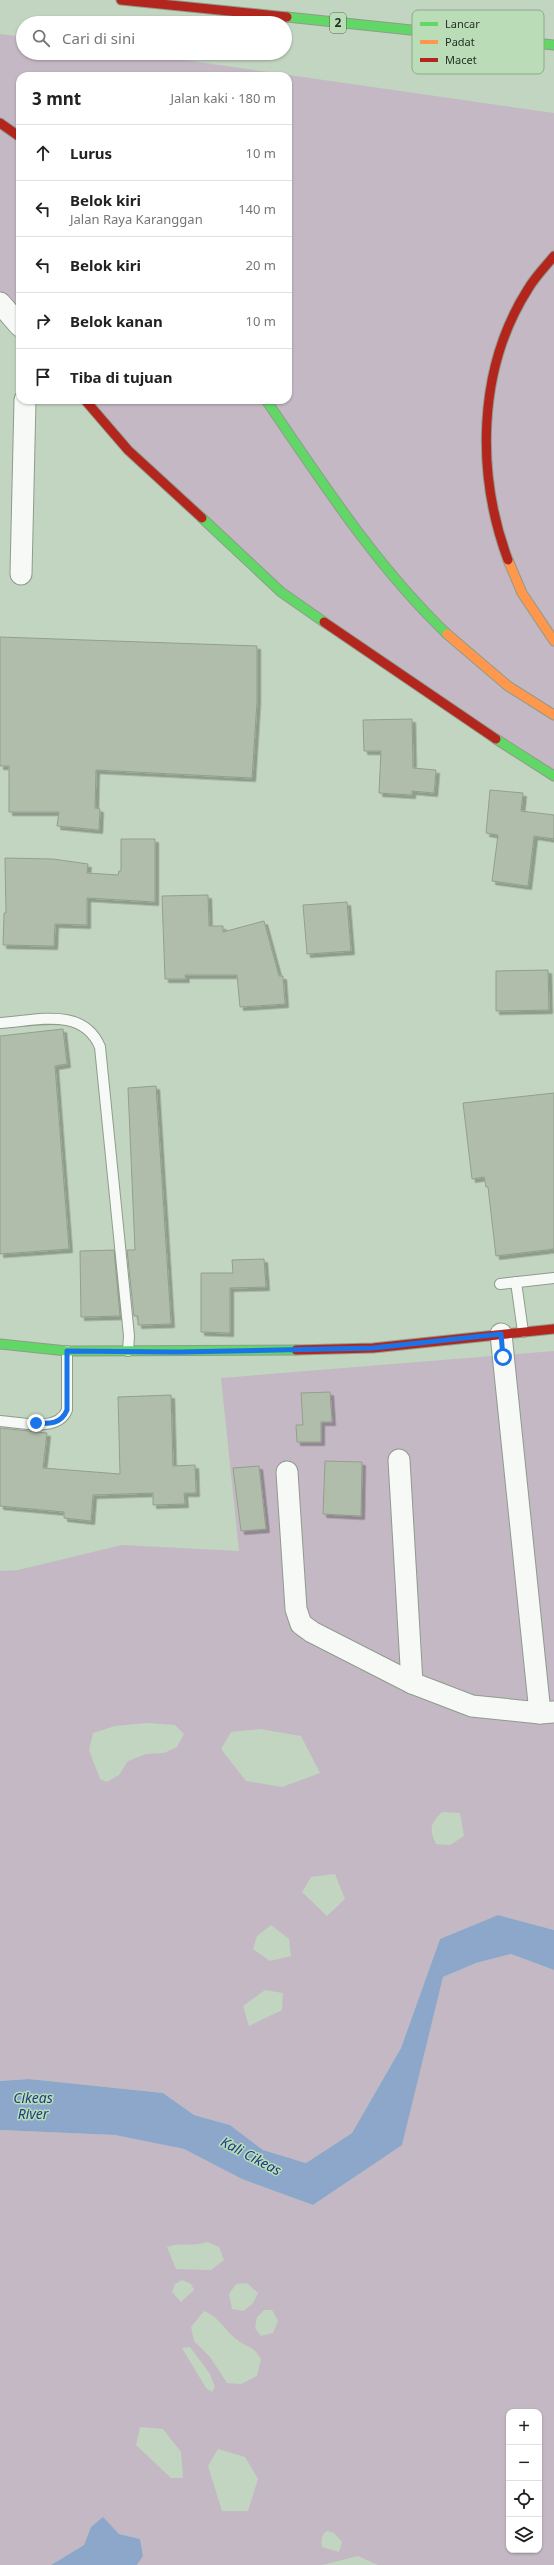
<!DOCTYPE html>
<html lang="id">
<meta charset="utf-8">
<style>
:root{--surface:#fff;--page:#f6f6f6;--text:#222;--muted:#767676;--line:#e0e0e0}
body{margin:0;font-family:"Noto Sans",sans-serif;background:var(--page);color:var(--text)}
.controls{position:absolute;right:12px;bottom:12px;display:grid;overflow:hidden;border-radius:8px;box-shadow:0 1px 3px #0004}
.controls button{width:36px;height:36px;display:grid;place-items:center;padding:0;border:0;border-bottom:1px solid var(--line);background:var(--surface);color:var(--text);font:20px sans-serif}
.stop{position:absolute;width:12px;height:12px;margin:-9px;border:3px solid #1a73e8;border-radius:50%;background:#fff}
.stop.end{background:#1a73e8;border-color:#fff;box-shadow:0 1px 4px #0008}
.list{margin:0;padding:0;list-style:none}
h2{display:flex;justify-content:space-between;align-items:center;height:52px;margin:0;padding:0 16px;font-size:17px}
h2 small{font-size:13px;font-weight:400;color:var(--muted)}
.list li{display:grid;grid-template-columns:26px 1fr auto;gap:12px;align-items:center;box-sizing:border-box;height:56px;padding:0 16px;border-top:1px solid var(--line)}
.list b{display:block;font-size:15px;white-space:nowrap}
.list p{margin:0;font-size:13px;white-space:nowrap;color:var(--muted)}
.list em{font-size:13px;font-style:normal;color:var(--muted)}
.icon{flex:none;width:22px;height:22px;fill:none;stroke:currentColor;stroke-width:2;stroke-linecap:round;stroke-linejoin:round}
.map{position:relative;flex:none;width:554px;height:2565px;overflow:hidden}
.search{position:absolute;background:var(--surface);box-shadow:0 1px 3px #0004;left:16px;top:16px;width:276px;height:44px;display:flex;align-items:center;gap:10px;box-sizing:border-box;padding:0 14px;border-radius:22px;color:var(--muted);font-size:15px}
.panel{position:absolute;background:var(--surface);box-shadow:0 1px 3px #0004;left:16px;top:72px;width:276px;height:332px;border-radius:12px}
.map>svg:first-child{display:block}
.green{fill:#c4b8c4;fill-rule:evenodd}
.water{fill:#8da7ca}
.building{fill:#b1bdab;stroke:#939f8d;filter:url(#shadow)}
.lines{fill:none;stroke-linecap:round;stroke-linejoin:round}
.lane-casing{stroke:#8e9c8c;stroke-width:12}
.street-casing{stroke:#8e9c8c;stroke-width:23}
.fast-casing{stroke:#8e9c8c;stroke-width:11}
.slow-casing{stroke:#8e9c8c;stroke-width:11}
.jam-casing{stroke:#8e9c8c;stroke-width:11}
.lane{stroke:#f6f9f6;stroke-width:10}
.street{stroke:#f6f9f6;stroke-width:21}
.fast{stroke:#63d668;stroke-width:9}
.slow{stroke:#ff974d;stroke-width:9}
.jam{stroke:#b3261e;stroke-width:9}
.route{stroke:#1a73e8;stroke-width:5}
.labels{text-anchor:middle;stroke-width:3;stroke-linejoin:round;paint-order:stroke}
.shield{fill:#baddb8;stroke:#506550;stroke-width:1}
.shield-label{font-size:12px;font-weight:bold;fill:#233123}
.water-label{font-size:14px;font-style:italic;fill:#1c3c82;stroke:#baddb8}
.key{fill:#baddb8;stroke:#8da98b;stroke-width:1}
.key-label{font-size:11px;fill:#233123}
</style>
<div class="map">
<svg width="554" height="2565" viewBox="0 0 554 2565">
<defs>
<filter id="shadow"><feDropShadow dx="3.5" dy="3.5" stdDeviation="0" flood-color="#0004"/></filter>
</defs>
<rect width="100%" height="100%" fill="#c2d5c0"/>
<g class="green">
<polygon points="0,34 23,37 23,53 135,53 554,113 554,776 281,592 85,400 288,400 288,76 20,76 20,326 0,305"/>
<path d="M 554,1351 L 554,1930 L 498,1915 L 440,1939 L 401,2048 L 352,2133 L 306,2163 L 263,2150 L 230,2125 L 194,2115 L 163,2093 L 29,2079 L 0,2081 L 0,1571 L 18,1570 L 122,1545 L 239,1551 L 221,1378 ZM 147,1723 L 175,1725 L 184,1734 L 177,1747 L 164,1753 L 146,1754 L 128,1761 L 119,1775 L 107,1782 L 100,1779 L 89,1750 L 93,1733 L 115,1726 ZM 260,1729 L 301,1736 L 320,1773 L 282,1787 L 246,1781 L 221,1749 L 231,1732 ZM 442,1812 L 460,1813 L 464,1836 L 450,1845 L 436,1844 C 429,1829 430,1824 442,1812 ZM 335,1874 L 345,1899 L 327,1916 L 302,1892 L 311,1877 ZM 271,1925 L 289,1939 L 291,1956 L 270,1961 L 253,1949 L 257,1936 ZM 265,1990 L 283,1993 L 282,2010 L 249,2026 L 243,2006 Z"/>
<path d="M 511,1954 L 554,1970 L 554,2565 L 378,2565 L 358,2556 L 322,2565 L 137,2565 L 143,2556 L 140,2539 L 119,2534 L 103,2518 L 91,2527 L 84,2545 L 51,2565 L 0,2565 L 0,2130 L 115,2135 L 184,2149 L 242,2179 L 313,2205 L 401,2145 L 443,1977 L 476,1963 ZM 207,2242 L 219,2247 L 224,2260 L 211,2270 L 176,2269 L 167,2247 C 181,2242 191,2247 207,2242 ZM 182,2280 L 191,2284 L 194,2290 L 181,2302 L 172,2292 L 175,2284 ZM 247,2283 L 258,2293 L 253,2303 L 244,2311 L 232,2309 L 229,2294 L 236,2284 ZM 264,2310 L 272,2310 L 278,2321 L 273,2333 L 261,2336 L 255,2328 L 257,2317 ZM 204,2311 C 222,2319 225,2332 240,2342 C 251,2349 253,2346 261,2359 L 257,2376 L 241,2384 L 227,2383 L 210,2357 L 194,2341 L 191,2327 ZM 190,2347 L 210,2374 L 215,2387 L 212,2392 L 206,2388 L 182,2348 ZM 509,2412 L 539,2412 L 539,2550 L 509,2550 ZM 140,2427 L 163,2429 L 181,2452 L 183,2478 L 171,2478 L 136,2445 ZM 218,2449 L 245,2457 L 258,2479 L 248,2511 L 222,2511 L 208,2466 ZM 327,2531 L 334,2533 L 342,2542 L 339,2552 L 322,2547 C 321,2540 321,2535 327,2531 Z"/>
</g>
<g class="water">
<polygon points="498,1915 554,1930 554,1970 511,1954 476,1963 443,1977 402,2145 313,2205 242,2179 184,2149 115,2135 0,2130 0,2081 29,2079 163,2093 194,2115 230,2125 263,2150 306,2163 352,2133 401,2048 440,1939"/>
<polygon points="103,2517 119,2534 140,2539 143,2556 137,2565 51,2565 84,2545 91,2527"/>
</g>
<g class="building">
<polygon points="0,637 257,646 257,701 252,778 96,770 95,808 100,809 99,830 57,826 59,812 9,812 9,766 0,766"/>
<polygon points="412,719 413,768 436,770 434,793 412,791 412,795 379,793 381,751 364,751 363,720"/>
<polygon points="490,790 523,793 521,811 554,815 554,839 534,836 528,886 492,881 498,835 486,833"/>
<polygon points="121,839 155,839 155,902 87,898 87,925 55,924 54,946 3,945 4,913 6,913 5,858 53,859 88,864 87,873 118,875 119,871 121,871"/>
<polygon points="208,895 209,926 223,926 223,932 264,921 279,976 283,976 285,1004 240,1007 237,975 185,975 186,979 165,979 162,896"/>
<polygon points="347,902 351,951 307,954 303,905"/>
<polygon points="548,970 549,1010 496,1011 496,971"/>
<polygon points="63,1029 67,1064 55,1066 69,1249 0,1254 0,1036"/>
<polygon points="156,1086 171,1324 138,1325 138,1316 134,1316 127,1250 135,1250 128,1088"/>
<polygon points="554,1093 554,1249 496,1256 488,1187 486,1187 484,1177 472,1179 463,1103"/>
<polygon points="114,1250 120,1316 81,1317 80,1251"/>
<polygon points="264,1259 266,1287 230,1288 230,1333 201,1332 201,1273 233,1273 232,1260"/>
<polygon points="330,1392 332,1422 321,1422 321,1442 297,1442 296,1425 303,1425 301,1393"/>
<polygon points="171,1395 173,1466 195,1465 196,1493 184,1493 185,1504 153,1505 153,1493 93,1495 91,1521 64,1518 64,1512 0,1506 0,1428 47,1433 43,1468 120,1474 118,1397"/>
<polygon points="325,1461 362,1462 361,1516 323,1514"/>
<polygon points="259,1466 266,1529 241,1531 233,1468"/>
</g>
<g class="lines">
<g class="lane-casing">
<g id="lane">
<path d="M 0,1023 C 36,1021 83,1006 100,1047 L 129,1336 L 128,1351"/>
<polyline points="516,1282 523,1332"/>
<polyline points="500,1284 554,1278"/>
<path d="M 0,1421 C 20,1422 58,1433 67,1410 L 67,1351"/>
</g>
</g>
<g class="street-casing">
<g id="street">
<polyline points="0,303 20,326"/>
<polyline points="21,574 25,400"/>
<polyline points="501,1334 540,1713 554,1712"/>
<polyline points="399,1460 412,1683 472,1706 540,1713"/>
<polyline points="287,1472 296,1609 301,1624 312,1632 412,1683"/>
</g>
</g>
<g class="fast-casing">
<g id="fast">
<polyline points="287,17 554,45"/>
<path d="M 266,400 C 322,482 376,566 447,634"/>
<polyline points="202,518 281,592 324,622"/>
<polyline points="496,739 554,776"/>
<polyline points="0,1344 67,1351 296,1350"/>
</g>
</g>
<g class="slow-casing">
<g id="slow">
<polyline points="508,560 522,593 554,641"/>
<polyline points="447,634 508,686 554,715"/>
</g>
</g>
<g class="jam-casing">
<g id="jam">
<polyline points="121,0 287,17"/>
<polyline points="0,123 20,137"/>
<polyline points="85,400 128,450 202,518"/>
<path d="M 508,560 C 476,474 477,369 528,289 C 535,277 545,267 554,256"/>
<polyline points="324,622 496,739"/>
<polyline points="296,1350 373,1348 554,1329"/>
</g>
</g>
<use href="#lane" class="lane"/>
<use href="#street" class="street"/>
<use href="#fast" class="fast"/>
<use href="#slow" class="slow"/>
<use href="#jam" class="jam"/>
</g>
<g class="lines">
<path class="route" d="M 36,1423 C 50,1424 61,1424 67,1410 L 67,1351 L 178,1352 L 373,1348 L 501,1334 L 503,1357"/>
</g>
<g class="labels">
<rect class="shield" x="330" y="13" width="16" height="20" rx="3"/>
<g class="shield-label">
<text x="338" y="27">2</text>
</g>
<g class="water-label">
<text x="33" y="2103">Cikeas<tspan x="33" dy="16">River</tspan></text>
<text transform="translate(251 2156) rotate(28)" y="5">Kali Cikeas</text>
</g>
</g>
<rect x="412" y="10" width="132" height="64" rx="6" class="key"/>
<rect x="420" y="22" width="18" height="4" fill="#63d668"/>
<rect x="420" y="40" width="18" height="4" fill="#ff974d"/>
<rect x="420" y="58" width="18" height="4" fill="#b3261e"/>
<g class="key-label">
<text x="445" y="28">Lancar</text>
<text x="445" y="46">Padat</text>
<text x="445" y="64">Macet</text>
</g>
</svg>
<div class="controls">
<button>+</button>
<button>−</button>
<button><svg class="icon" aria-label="locate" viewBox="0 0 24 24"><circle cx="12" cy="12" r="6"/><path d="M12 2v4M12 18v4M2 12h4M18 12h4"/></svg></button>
<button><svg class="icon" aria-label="layers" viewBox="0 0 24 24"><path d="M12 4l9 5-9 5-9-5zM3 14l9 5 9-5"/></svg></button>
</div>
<div class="stop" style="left:503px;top:1357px"></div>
<div class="stop end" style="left:36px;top:1423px"></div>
<div class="search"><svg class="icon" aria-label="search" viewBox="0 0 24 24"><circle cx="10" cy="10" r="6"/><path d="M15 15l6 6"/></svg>Cari di sini</div>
<section class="panel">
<h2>3 mnt<small>Jalan kaki · 180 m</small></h2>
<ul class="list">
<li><svg class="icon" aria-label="ahead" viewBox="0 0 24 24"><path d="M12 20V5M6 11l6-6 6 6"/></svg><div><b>Lurus</b></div><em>10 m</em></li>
<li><svg class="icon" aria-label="left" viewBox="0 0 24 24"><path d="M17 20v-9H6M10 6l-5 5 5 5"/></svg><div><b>Belok kiri</b><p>Jalan Raya Karanggan</p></div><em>140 m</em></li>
<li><svg class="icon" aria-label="left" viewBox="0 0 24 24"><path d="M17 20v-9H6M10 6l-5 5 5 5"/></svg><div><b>Belok kiri</b></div><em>20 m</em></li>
<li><svg class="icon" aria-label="right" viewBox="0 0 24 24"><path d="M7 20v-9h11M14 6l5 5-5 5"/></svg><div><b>Belok kanan</b></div><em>10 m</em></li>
<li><svg class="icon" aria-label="arrive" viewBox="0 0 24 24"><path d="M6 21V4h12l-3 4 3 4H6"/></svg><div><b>Tiba di tujuan</b></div></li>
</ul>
</section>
</div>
